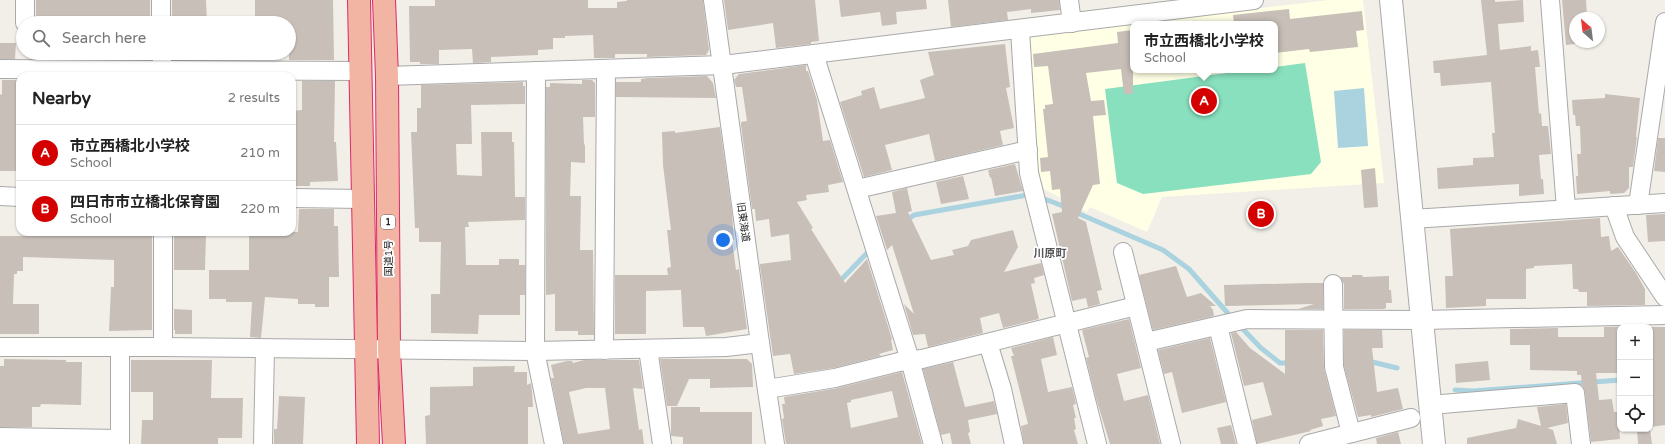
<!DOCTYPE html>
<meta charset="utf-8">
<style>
:root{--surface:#fff;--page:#f2f2f2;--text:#222;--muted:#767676;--line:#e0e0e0;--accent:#d40000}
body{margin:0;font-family:"Varela Round","Noto Sans JP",sans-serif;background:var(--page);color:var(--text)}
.controls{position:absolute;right:12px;bottom:12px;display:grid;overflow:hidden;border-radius:8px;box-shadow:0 1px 3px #0004}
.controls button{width:36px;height:36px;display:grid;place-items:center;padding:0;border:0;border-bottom:1px solid var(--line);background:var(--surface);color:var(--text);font:20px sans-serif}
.compass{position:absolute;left:1569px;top:12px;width:36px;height:36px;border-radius:50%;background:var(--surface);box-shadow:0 1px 3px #0004;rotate:332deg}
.you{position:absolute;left:723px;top:240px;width:14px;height:14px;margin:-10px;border:3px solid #fff;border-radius:50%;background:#1a73e8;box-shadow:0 0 0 6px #1a73e833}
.badge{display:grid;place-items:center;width:26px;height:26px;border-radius:50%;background:var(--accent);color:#fff;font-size:13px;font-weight:700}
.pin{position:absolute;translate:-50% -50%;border:2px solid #fff;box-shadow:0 1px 4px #0006}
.popup{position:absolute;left:1130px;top:21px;width:148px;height:52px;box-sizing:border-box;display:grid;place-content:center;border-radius:8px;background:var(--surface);filter:drop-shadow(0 1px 3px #0005);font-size:13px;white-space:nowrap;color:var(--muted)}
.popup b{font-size:15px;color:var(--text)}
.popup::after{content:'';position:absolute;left:50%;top:100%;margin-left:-8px;border:8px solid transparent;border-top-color:var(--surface)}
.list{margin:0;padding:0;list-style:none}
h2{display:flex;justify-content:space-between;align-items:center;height:52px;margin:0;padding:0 16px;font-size:17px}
h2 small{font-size:13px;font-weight:400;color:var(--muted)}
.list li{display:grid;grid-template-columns:26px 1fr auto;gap:12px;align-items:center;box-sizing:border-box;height:56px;padding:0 16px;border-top:1px solid var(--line)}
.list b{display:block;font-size:15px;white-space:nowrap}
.list p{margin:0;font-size:13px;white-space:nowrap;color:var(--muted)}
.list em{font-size:13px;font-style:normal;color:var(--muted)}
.icon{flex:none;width:22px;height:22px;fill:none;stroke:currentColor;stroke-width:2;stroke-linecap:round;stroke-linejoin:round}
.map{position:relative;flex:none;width:1665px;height:444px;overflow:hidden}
.search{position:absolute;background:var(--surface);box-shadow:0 1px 3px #0004;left:16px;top:16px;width:280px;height:44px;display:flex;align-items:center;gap:10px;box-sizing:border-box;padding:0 14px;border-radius:22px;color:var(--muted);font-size:15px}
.panel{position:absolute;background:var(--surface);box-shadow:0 1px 3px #0004;left:16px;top:72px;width:280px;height:164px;border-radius:12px}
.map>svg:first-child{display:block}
.education{fill:#ffffe5;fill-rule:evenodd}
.pitch{fill:#88e0be}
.water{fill:#aad3df}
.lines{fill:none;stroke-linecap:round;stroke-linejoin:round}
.stream{stroke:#aad3df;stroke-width:5}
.building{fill:#c7bfb8;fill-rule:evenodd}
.minor-casing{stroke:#a9a9a9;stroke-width:20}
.tertiary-casing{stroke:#a9a9a9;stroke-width:24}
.trunk-casing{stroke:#dc2a67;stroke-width:24}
.minor{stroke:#fff;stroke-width:18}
.tertiary{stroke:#fff;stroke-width:22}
.trunk{stroke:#f2b4a3;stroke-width:22}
.labels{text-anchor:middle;stroke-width:3.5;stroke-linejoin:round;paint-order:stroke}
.shield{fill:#fff;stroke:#646464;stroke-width:1}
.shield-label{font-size:9px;font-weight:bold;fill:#222}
.street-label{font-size:10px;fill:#222;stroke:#fff}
.neighbourhood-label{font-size:11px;font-weight:bold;fill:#555;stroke:#fff}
</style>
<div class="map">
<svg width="1665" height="444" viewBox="0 0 1665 444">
<rect width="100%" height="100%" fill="#f2efe9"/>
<path class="education" d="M 1329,0 L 1363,0 L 1384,183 L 1162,197 L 1147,232 L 1090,207 L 1087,212 L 1044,189 L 1038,167 L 1029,36 ZM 1133,24 L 1275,24 L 1275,70 L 1133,70 Z"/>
<polygon class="pitch" points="1305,63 1321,162 1311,174 1143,194 1117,183 1105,89 1250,70 1275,70 1275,67"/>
<polygon class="water" points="1364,88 1368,146 1338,148 1334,91"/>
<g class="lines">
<g class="stream">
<polyline points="1040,198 1050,201 1068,208"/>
<polyline points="1075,212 1163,250 1189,269 1232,318"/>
<polyline points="906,221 914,215 1027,195 1032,196"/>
<polyline points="838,283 871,249"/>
<polyline points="1239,325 1261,348 1280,363 1291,363"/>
<polyline points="1368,361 1397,368"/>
<polyline points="1455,390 1473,391 1620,380"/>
</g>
</g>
<g class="building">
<rect x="36" y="0" width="114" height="23"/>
<polygon points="172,0 206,0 207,23 172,23"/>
<polygon points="255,0 333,0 334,60 289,60 289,23 255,23"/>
<polygon points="435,0 588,0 588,8 617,8 617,2 627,1 627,0 703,0 709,50 706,55 647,57 647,54 615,54 615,58 594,58 593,35 565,36 565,38 553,38 553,49 538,50 538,55 491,57 491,62 473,63 472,49 439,50 439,64 420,64 420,62 410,62 409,6 435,6"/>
<polygon points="724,0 815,0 819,41 811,42 811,44 776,48 773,23 728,30"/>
<polygon points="839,0 926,0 927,9 896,12 897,24 882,26 880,12 841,17"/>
<polygon points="948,0 1059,0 1060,10 1031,13 1031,9 1007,12 1008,20 951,27"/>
<polygon points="1481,0 1495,0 1495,2 1523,0 1524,22 1498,24 1500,50 1531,46 1531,51 1538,50 1540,67 1535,67 1539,114 1541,113 1542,126 1548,126 1551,154 1539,155 1541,179 1543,179 1544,194 1519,196 1519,184 1438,189 1437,168 1473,165 1473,158 1494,157 1492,133 1495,133 1491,82 1441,86 1440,73 1434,73 1433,61 1487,55"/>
<polygon points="1562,0 1586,0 1587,18 1575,18 1575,44 1566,45"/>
<polygon points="1289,9 1290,19 1362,11 1364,30 1356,31 1358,47 1310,52 1309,49 1275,53 1275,24 1234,24 1233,15"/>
<polygon points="1133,30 1133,94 1124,94 1121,69 1086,73 1091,101 1104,100 1106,115 1093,116 1100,184 1093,185 1078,218 1086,222 1102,290 1097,291 1100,304 1088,307 1086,298 1072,301 1052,214 1062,212 1060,189 1052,190 1050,171 1041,172 1040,158 1048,157 1043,109 1045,109 1045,105 1053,104 1048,66 1034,67 1033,54 1118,43 1117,32"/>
<polygon points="0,43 16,43 15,59 0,59"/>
<polygon points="1005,44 1010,87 1006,88 1014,128 1000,131 1003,145 935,161 929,134 885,145 892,170 864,177 840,102 862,95 861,91 874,87 880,109 925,98 920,80 934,75 928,52"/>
<polygon points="806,65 806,71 808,71 817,100 823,141 830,140 843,182 828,185 829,192 806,195 807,200 797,202 813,228 811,229 845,283 867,259 892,339 891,340 893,350 879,354 881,356 833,368 794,374 790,354 773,356 760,266 760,264 791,260 789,234 771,237 769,219 756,221 755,209 752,209 741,125 741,122 747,121 742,87 736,87 734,80 739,74"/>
<polygon points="707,76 713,83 716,98 616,97 616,82 641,82 641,79 648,78"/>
<polygon points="2,80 20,80 20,171 0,171 0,95 2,94"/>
<polygon points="582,80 592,80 595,83 595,117 583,117 584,144 585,145 585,163 571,162 570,196 581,196 580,250 593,250 594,335 578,335 578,331 555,331 555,294 546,295 546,87 550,87 550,83 582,84"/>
<polygon points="302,81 335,81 334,142 336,142 338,181 310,182 310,186 293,186 294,159 292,111 302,110"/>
<polygon points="523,82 523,86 525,86 525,104 471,105 472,144 456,144 457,175 482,176 481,132 512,132 512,142 514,142 515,197 525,197 525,220 468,222 469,227 465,227 466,265 499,265 499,259 519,259 519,265 525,265 525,295 520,295 520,315 479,315 478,334 431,333 431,294 440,294 441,242 419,242 419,228 415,228 411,132 417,132 417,108 421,108 421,85"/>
<polygon points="1605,94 1640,98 1636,137 1637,137 1633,167 1629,167 1629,188 1624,193 1610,194 1610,191 1577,194 1576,176 1578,176 1578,174 1577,154 1581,154 1580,126 1576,126 1575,115 1573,115 1572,100 1605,98"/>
<polygon points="720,127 732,213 734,240 732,240 736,270 739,269 747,329 706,336 704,327 683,327 681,290 646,291 646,334 615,334 615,275 668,275 667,268 671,267 667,230 671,230 663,165 662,132 675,131 675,133"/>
<polygon points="1658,138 1665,138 1665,172 1654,171"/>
<polygon points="1015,164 1023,191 995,196 991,177 990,178 988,170"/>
<polygon points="1375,168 1378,207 1364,208 1361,170"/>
<polygon points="963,176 969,199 941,204 936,182"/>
<polygon points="907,188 912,211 908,212 931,260 954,255 952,250 968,246 971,240 1013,230 1018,247 1004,272 1041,263 1044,275 1034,278 1035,283 1031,284 1039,319 1003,328 999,313 980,318 983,333 928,347 925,334 913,335 904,304 914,314 892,245 887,250 876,216 896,213 892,192"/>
<polygon points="299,209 334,209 334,226 338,226 339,277 329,277 329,307 315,307 315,304 298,304 298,299 265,297 261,338 250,337 252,302 226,302 226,299 209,299 209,270 249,270 249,232 298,232"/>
<polygon points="1665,214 1665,241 1648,242 1646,215"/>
<polygon points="1600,218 1601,237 1609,236 1611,251 1618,247 1636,273 1645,289 1645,305 1587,306 1587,292 1579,292 1578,289 1573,289 1572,264 1534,266 1534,268 1526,269 1526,299 1486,299 1486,306 1446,308 1445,276 1453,276 1450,229"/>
<polygon points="34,232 143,232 143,233 152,234 152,330 109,331 111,287 114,287 114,260 23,257 23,271 17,271 17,274 14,274 13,304 39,304 39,334 0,334 0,236 34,236"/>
<polygon points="174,235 206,235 205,270 174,270"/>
<polygon points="1176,266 1187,297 1201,293 1216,306 1210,306 1213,310 1214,316 1153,330 1139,275"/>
<polygon points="1352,275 1362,275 1363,277 1389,276 1389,290 1391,290 1392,303 1386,303 1386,308 1384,309 1344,309 1344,284 1340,277 1352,277"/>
<polygon points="1309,283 1323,283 1323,309 1298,309 1314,304 1225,306 1224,285"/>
<polygon points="174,309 192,310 192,334 175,334 175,330 174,330"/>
<polygon points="1129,319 1141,368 1117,374 1124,401 1148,395 1160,444 1110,444 1096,398 1086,358 1089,357 1082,330"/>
<polygon points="1645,326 1620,327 1620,373 1596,373 1599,400 1612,399 1614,412 1618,412 1620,439 1591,442 1585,392 1582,385 1581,375 1577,375 1577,371 1530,370 1530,345 1510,345 1510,329 1558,328 1558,337 1604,337 1604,327"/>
<polygon points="1650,327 1665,327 1665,425 1650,427"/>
<polygon points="1285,330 1323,330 1324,369 1336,416 1321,419 1323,426 1310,430 1311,431 1257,444 1252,420 1272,415 1263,382 1244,386 1231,333 1236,332 1250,348 1285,374"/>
<polygon points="1344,330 1382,330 1383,348 1372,348 1377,392 1398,388 1403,409 1371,417 1371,415 1358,417 1344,366"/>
<polygon points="1053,337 1057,355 1041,359 1048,392 1072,387 1076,404 1073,405 1076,418 1074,418 1076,429 1074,430 1078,444 1024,444 1021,426 1028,424 1011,356 1014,356 1011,348"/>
<polygon points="1210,338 1226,402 1182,413 1172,372 1164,374 1158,350"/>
<polygon points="4,359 66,360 66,362 82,362 81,405 41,404 40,407 32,407 32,427 0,427 0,366 4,366"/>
<polygon points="660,359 747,359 752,364 753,387 710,388 710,379 689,379 677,406 667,406"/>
<polygon points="131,360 212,360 211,398 243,398 242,438 218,438 218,444 141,444 142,420 153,420 153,392 131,392"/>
<path d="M 584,360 L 639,360 L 643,389 L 633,388 L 639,430 L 642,429 L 644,444 L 564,444 L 551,378 L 554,378 L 551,365 L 567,361 L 572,361 L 573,363 ZM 586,388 L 605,388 L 610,429 L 578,434 L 569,392 Z"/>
<polygon points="1488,361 1490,380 1456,383 1455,364"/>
<polygon points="953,362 965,407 994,401 997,414 968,420 970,432 968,433 971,444 952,444 950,433 941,435 923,369"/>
<polygon points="515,366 514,372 527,372 527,385 531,383 532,391 533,407 528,407 528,444 426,444 425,416 430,415 430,387 473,386 473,367"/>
<path d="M 902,372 L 922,444 L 786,444 L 782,419 L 784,418 L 782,404 L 785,404 L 784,397 L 838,388 ZM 892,391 L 898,417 L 851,428 L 847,403 L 851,402 L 851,400 Z"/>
<polygon points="279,396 305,397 303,444 274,444 274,429 277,429"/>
<polygon points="1566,404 1568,423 1547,428 1553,430 1557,444 1467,444 1467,438 1516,428 1518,419 1541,426 1537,407"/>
<polygon points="671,407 700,407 700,412 752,412 752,444 683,444 683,437 671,436"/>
<polygon points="1231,425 1236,444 1221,444 1217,428"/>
<polygon points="1637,429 1650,429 1652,444 1638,444"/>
<polygon points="1398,432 1401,444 1377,444 1376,438"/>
</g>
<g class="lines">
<g class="minor-casing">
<g id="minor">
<polyline points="161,0 161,23"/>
<polyline points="713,0 760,343 775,444"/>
<polyline points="1069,0 1072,23"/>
<polyline points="1550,0 1566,209"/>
<polyline points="25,23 25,0"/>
<polyline points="1020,30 1029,173 1097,444"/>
<polyline points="162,53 162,76"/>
<polyline points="814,54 910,360 933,444"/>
<polyline points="0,69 361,71"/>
<polyline points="536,71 535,351 554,444"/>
<polyline points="387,76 723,65 1254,0"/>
<polyline points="857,189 1028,150"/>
<polyline points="0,196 20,197"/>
<polyline points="292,198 363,199"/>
<polyline points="1638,205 1665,22"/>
<polyline points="1614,206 1625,237 1665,297"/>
<polyline points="1412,219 1665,203"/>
<polyline points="163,232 163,347"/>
<polyline points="1123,252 1171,444"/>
<polyline points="1333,284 1334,367 1351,433"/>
<polyline points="1218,326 1247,444"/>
<polyline points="1146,342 1247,319 1421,320 1665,315"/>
<polyline points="988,343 1002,389 1014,444"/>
<polyline points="0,347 163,347 535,351 726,347 760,343"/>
<polyline points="648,349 662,444"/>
<polyline points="604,350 606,69"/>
<polyline points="767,389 835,378 899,362 922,359 1136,306"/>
<polyline points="1442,404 1575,393 1581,444"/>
<polyline points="0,437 120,439"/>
<polyline points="120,444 120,347"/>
<polyline points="263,444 265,349"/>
<polyline points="1309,444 1411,418"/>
</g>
</g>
<g class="tertiary-casing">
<polyline id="tertiary" points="1391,0 1434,444"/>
</g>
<g class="trunk-casing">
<g id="trunk">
<polyline points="359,0 368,444"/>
<polyline points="384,0 387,76 389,350 394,444"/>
</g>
</g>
<use href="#minor" class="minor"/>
<use href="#tertiary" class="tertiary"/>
<use href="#trunk" class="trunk"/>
</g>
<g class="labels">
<rect class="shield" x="381" y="215" width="14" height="14" rx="3"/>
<g class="shield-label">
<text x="388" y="225">1</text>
</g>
<g class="street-label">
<text transform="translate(744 222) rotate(82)" y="4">旧東海道</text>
<text transform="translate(388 258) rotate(-90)" y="4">国道1号</text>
</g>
<g class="neighbourhood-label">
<text x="1050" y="257">川原町</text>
</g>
</g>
</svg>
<div class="controls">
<button>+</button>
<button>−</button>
<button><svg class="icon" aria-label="locate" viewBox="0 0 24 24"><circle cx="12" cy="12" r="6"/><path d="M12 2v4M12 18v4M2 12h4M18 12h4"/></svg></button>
</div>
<svg class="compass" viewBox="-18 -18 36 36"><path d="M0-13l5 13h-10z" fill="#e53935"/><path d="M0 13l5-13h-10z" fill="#767676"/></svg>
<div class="you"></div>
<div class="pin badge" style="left:1204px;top:101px">A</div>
<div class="popup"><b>市立西橋北小学校</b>School</div>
<div class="pin badge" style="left:1261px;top:214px">B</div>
<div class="search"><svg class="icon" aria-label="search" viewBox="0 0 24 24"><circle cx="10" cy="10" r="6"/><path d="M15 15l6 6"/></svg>Search here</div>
<section class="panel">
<h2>Nearby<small>2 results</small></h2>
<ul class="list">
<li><span class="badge">A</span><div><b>市立西橋北小学校</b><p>School</p></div><em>210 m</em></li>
<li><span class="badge">B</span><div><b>四日市市立橋北保育園</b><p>School</p></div><em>220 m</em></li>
</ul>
</section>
</div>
